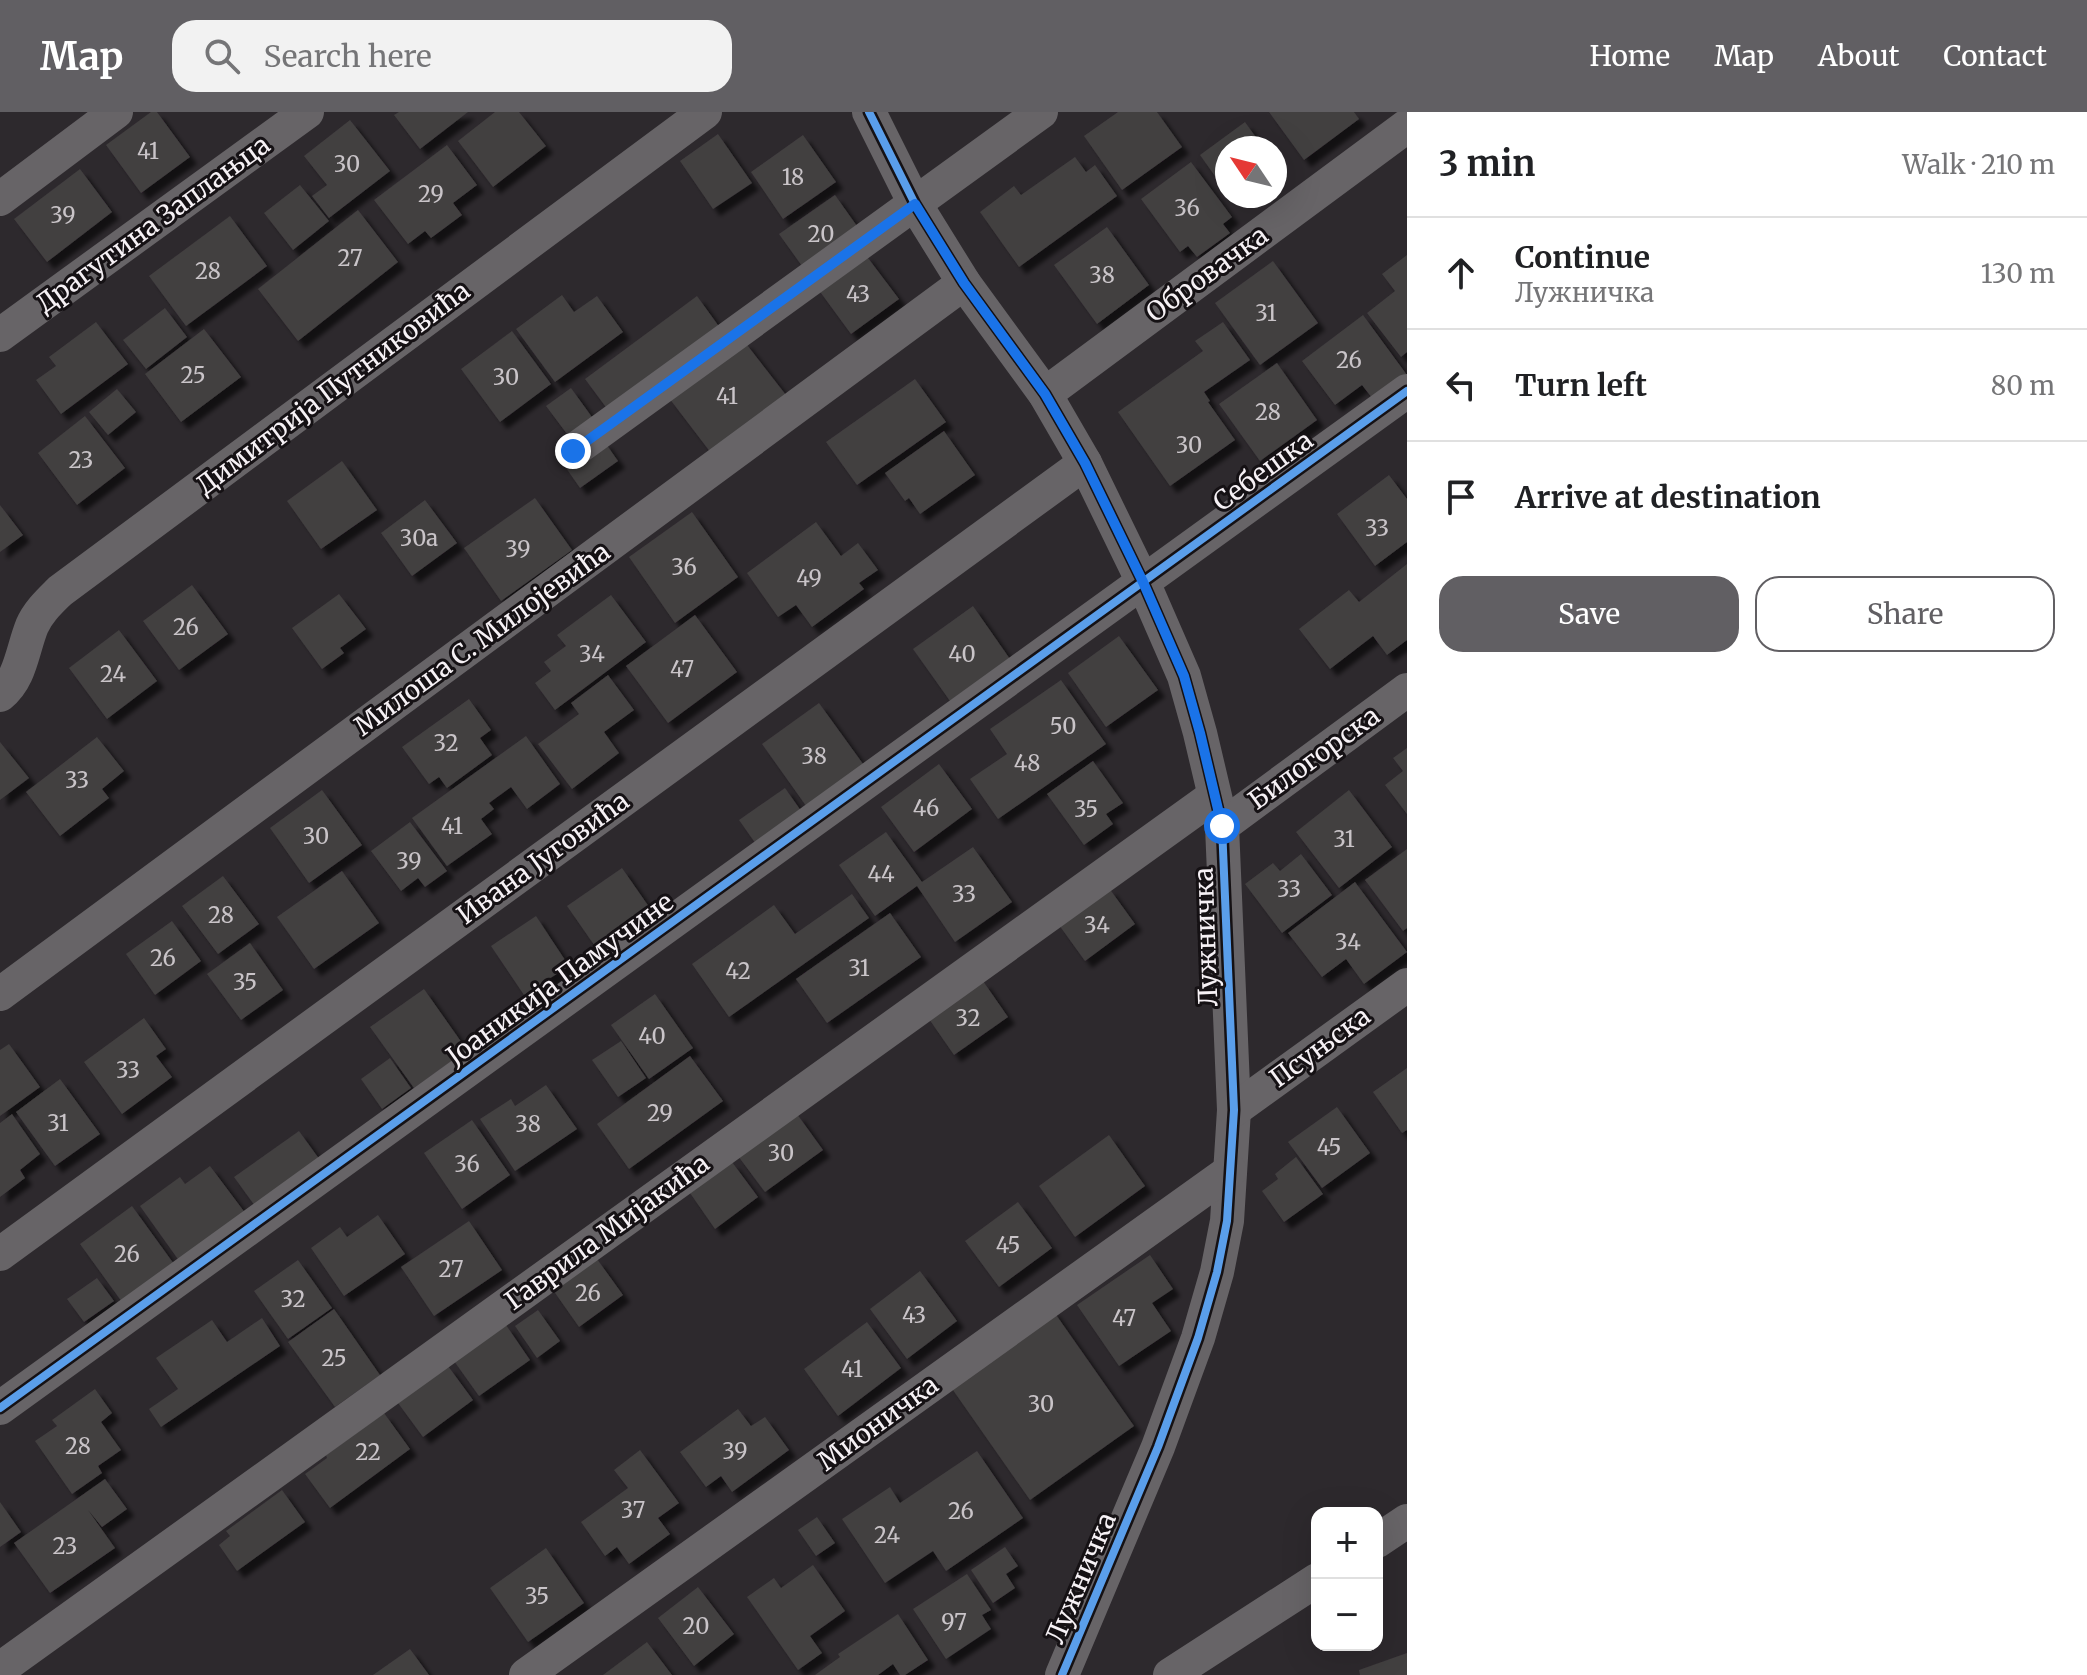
<!DOCTYPE html>
<meta charset="utf-8">
<style>
:root{--surface:#fff;--page:#f2f2f2;--text:#202124;--muted:#757577;--line:#e0e0e0;--accent:#615f63}
body{margin:0;font-family:Merriweather,serif;background:var(--page);color:var(--text)}
.controls{position:absolute;right:24px;bottom:24px;display:grid;overflow:hidden;border-radius:16px;box-shadow:0 8px 32px #0002}
.controls button{width:72px;height:72px;display:grid;place-items:center;padding:0;border:0;border-bottom:2px solid var(--line);background:var(--surface);color:var(--text);font:40px sans-serif}
.compass{position:absolute;left:1215px;top:24px;width:72px;height:72px;border-radius:50%;background:var(--surface);box-shadow:0 8px 32px #0002;rotate:305deg}
.stop{position:absolute;width:24px;height:24px;margin:-18px;border:6px solid #1a73e8;border-radius:50%;background:#fff}
.stop.end{background:#1a73e8;border-color:#fff;box-shadow:0 2px 8px #0008}
.list{margin:0;padding:0;list-style:none}
h2{display:flex;justify-content:space-between;align-items:center;height:104px;margin:0;padding:0 32px;font-size:34px}
h2 small{font-size:26px;font-weight:400;color:var(--muted)}
.list li{display:grid;grid-template-columns:52px 1fr auto;gap:24px;align-items:center;box-sizing:border-box;height:112px;padding:0 32px;border-top:2px solid var(--line)}
.list b{display:block;font-size:30px;white-space:nowrap}
.list p{margin:0;font-size:26px;white-space:nowrap;color:var(--muted)}
.list em{font-size:26px;font-style:normal;color:var(--muted)}
.actions{display:flex;gap:16px;padding:24px 32px}
.actions a{flex:1;padding:18px 0;border:2px solid var(--accent);border-radius:24px;text-align:center;font-size:28px;color:var(--accent)}
.actions .main{background:var(--accent);color:#fff}
.icon{flex:none;width:44px;height:44px;fill:none;stroke:currentColor;stroke-width:2;stroke-linecap:round;stroke-linejoin:round}
.map{position:relative;flex:none;width:1407px;height:1563px;overflow:hidden}
header{display:flex;align-items:center;gap:48px;box-sizing:border-box;height:112px;padding:0 40px;background:var(--accent);color:#fff}
header strong{font-size:38px}
nav{display:flex;gap:44px;margin-inline-start:auto;font-size:28px}
.search{width:560px;height:72px;background:var(--page);display:flex;align-items:center;gap:20px;box-sizing:border-box;padding:0 28px;border-radius:24px;color:var(--muted);font-size:30px}
main{display:flex}
aside{flex:1;background:var(--surface)}
.map>svg:first-child{display:block}
.building{fill:#423f40;filter:url(#shadow)}
.lines{fill:none;stroke-linecap:round;stroke-linejoin:round}
.street{stroke:#676467;stroke-width:34}
.cycleway-casing{stroke:#151114;stroke-width:13}
.cycleway{stroke:#5a9eea;stroke-width:8}
.route{stroke:#1a73e8;stroke-width:10}
.labels{text-anchor:middle;stroke-width:6;stroke-linejoin:round;paint-order:stroke}
.number-label{font-size:22px;fill:#c9c4c8}
.street-label{font-size:26px;fill:#f6f1f5;stroke:#151114}
</style>
<header>
<strong>Map</strong>
<div class="search"><svg class="icon" aria-label="search" viewBox="0 0 24 24"><circle cx="10" cy="10" r="6"/><path d="M15 15l6 6"/></svg>Search here</div>
<nav><a>Home</a><a>Map</a><a>About</a><a>Contact</a></nav>
</header>
<main>
<div class="map">
<svg width="1407" height="1563" viewBox="0 0 1407 1563">
<defs>
<filter id="shadow"><feDropShadow dx="7" dy="7" stdDeviation="2" flood-color="#0009"/></filter>
</defs>
<rect width="100%" height="100%" fill="#2d292d"/>
<g class="building">
<polygon points="151,0 157,0 190,45 141,81 106,33"/>
<polygon points="399,0 468,0 420,37 394,3"/>
<polygon points="495,0 519,0 546,34 493,75 458,29"/>
<polygon points="1118,0 1157,0 1182,35 1122,78 1084,24"/>
<polygon points="1269,0 1354,0 1359,7 1304,48"/>
<polygon points="350,8 390,59 329,106 312,84 327,73 304,44"/>
<polygon points="1245,10 1260,31 1254,36 1227,36 1227,81 1200,43"/>
<polygon points="718,22 752,71 713,97 680,49"/>
<polygon points="803,23 836,70 783,107 751,60"/>
<polygon points="447,33 477,73 453,91 462,103 431,126 425,119 408,132 374,88"/>
<polygon points="1075,45 1086,60 1095,53 1117,84 1019,155 980,100 1014,74 1021,83"/>
<polygon points="1191,50 1232,105 1223,112 1230,121 1197,145 1188,134 1180,140 1141,87"/>
<polygon points="80,57 112,100 47,150 14,107"/>
<polygon points="300,73 329,109 293,138 264,101"/>
<polygon points="835,83 862,121 807,161 779,122"/>
<polygon points="358,98 398,150 298,229 258,177"/>
<polygon points="230,104 267,154 186,214 149,164"/>
<polygon points="1107,115 1149,173 1097,212 1054,153"/>
<polygon points="865,142 899,187 851,222 818,177"/>
<polygon points="1407,143 1407,240 1401,245 1367,201 1395,179 1382,162"/>
<polygon points="1273,149 1318,211 1260,253 1215,191"/>
<polygon points="562,183 574,200 597,184 623,220 555,270 516,217"/>
<polygon points="697,184 723,220 611,302 585,267"/>
<polygon points="165,196 187,225 146,257 123,228"/>
<polygon points="1363,203 1407,263 1376,291 1362,273 1335,293 1302,249"/>
<polygon points="96,210 128,252 61,302 36,268 56,254 49,245"/>
<polygon points="1223,210 1250,248 1204,280 1210,289 1208,290 1235,328 1170,374 1118,300 1203,239 1195,229"/>
<polygon points="204,217 241,265 181,310 145,262"/>
<polygon points="512,219 551,272 500,310 461,257"/>
<polygon points="744,229 786,283 711,341 669,286"/>
<polygon points="1277,251 1317,308 1260,349 1219,292"/>
<polygon points="915,267 946,310 857,373 826,330"/>
<polygon points="571,276 597,312 573,330 546,294"/>
<polygon points="117,277 136,300 108,323 89,300"/>
<polygon points="85,304 125,356 77,393 38,341"/>
<polygon points="944,319 975,363 920,402 909,386 905,389 885,361"/>
<polygon points="604,329 618,349 580,376 566,356"/>
<polygon points="342,349 377,398 321,437 287,389"/>
<polygon points="1389,363 1407,387 1407,430 1375,454 1337,402"/>
<polygon points="535,386 572,438 501,489 464,436"/>
<polygon points="425,388 457,431 412,464 381,421"/>
<polygon points="0,393 23,423 0,440"/>
<polygon points="692,400 738,465 675,511 629,445"/>
<polygon points="816,410 841,444 858,431 878,458 859,471 864,477 812,515 796,493 778,505 747,461"/>
<polygon points="1407,452 1407,528 1387,543 1373,524 1330,557 1299,517 1349,478 1359,490"/>
<polygon points="192,473 228,522 179,558 143,509"/>
<polygon points="339,482 366,517 340,536 344,541 322,557 292,516"/>
<polygon points="611,483 646,530 555,598 535,571 551,559 544,550 566,534 557,523"/>
<polygon points="973,494 1010,547 950,589 913,537"/>
<polygon points="695,503 737,560 668,611 626,554"/>
<polygon points="119,518 157,569 107,607 69,556"/>
<polygon points="1119,524 1158,578 1106,615 1068,561"/>
<polygon points="608,563 634,598 604,620 619,641 572,677 538,632 579,602 571,591"/>
<polygon points="1061,568 1106,632 998,707 970,667 1007,642 990,617"/>
<polygon points="469,587 491,618 480,626 492,643 447,676 439,665 429,672 402,635"/>
<polygon points="819,591 866,656 809,698 762,632"/>
<polygon points="526,624 560,672 527,697 511,675 489,691 494,697 481,707 492,722 447,754 412,706"/>
<polygon points="97,625 124,659 102,677 109,686 60,724 26,680"/>
<polygon points="0,630 29,666 0,688"/>
<polygon points="1407,636 1407,702 1385,673 1403,659 1393,646"/>
<polygon points="1093,649 1123,691 1106,702 1113,712 1084,733 1047,682"/>
<polygon points="939,652 972,697 914,740 881,695"/>
<polygon points="785,676 804,703 758,735 739,708"/>
<polygon points="322,678 362,733 309,771 270,716"/>
<polygon points="1349,678 1392,735 1339,776 1296,720"/>
<polygon points="410,710 447,759 425,775 418,766 401,779 371,739"/>
<polygon points="886,720 922,770 973,735 1012,790 955,830 917,774 875,804 839,753"/>
<polygon points="1407,737 1407,816 1403,819 1365,768"/>
<polygon points="1301,742 1332,783 1282,821 1245,772 1273,751 1280,759"/>
<polygon points="622,756 654,802 599,840 567,794"/>
<polygon points="342,759 379,811 314,857 277,805"/>
<polygon points="223,764 259,812 218,842 182,794"/>
<polygon points="1355,770 1407,840 1364,872 1346,847 1322,865 1288,821"/>
<polygon points="1109,776 1135,812 1085,849 1059,813"/>
<polygon points="852,782 869,806 729,905 692,852 774,793 795,822"/>
<polygon points="890,801 921,845 827,911 796,867"/>
<polygon points="536,804 569,854 524,883 491,834"/>
<polygon points="172,809 201,849 155,883 126,842"/>
<polygon points="250,831 283,878 241,908 207,862"/>
<polygon points="983,869 1008,905 954,943 929,907"/>
<polygon points="424,877 467,938 414,976 370,915"/>
<polygon points="655,882 693,936 649,967 611,913"/>
<polygon points="144,906 166,937 156,944 172,965 122,1002 84,950"/>
<polygon points="621,929 646,966 618,985 592,948"/>
<polygon points="9,932 40,975 0,1004 0,938"/>
<polygon points="690,944 723,989 629,1057 597,1012"/>
<polygon points="390,946 411,976 382,997 361,967"/>
<polygon points="1407,956 1407,1018 1402,1021 1373,980"/>
<polygon points="60,967 100,1022 55,1054 16,1000"/>
<polygon points="546,973 577,1017 515,1059 480,1007 511,987 515,994"/>
<polygon points="1337,995 1370,1041 1322,1076 1288,1030"/>
<polygon points="12,1002 40,1042 20,1058 25,1066 0,1085 0,1011"/>
<polygon points="797,1002 823,1038 765,1080 738,1044"/>
<polygon points="472,1008 510,1063 462,1097 424,1041"/>
<polygon points="299,1019 320,1048 255,1094 234,1065"/>
<polygon points="1109,1023 1145,1074 1075,1125 1039,1074"/>
<polygon points="1296,1045 1323,1082 1284,1110 1262,1079 1278,1067 1275,1062"/>
<polygon points="732,1050 758,1085 715,1117 690,1081"/>
<polygon points="210,1054 246,1102 180,1150 140,1094 180,1065 185,1072"/>
<polygon points="1018,1090 1052,1136 999,1175 965,1129"/>
<polygon points="132,1094 174,1152 122,1190 80,1132"/>
<polygon points="378,1103 405,1142 344,1184 311,1136 340,1115 347,1125"/>
<polygon points="469,1109 502,1158 434,1204 401,1155"/>
<polygon points="1150,1143 1173,1177 1152,1191 1171,1219 1119,1254 1077,1193"/>
<polygon points="597,1147 623,1183 579,1215 553,1178"/>
<polygon points="298,1148 332,1196 288,1227 254,1179"/>
<polygon points="920,1159 957,1209 907,1247 870,1197"/>
<polygon points="97,1166 114,1189 84,1210 67,1187"/>
<polygon points="334,1197 380,1263 335,1295 288,1230"/>
<polygon points="1052,1197 1134,1314 1030,1388 948,1271"/>
<polygon points="538,1198 560,1229 537,1246 515,1214"/>
<polygon points="262,1206 280,1234 161,1315 149,1297 178,1277 156,1246 212,1208 227,1230"/>
<polygon points="867,1210 901,1256 838,1304 804,1257"/>
<polygon points="506,1213 530,1248 479,1284 454,1249"/>
<polygon points="448,1254 473,1288 423,1325 398,1291"/>
<polygon points="95,1277 112,1301 101,1310 121,1338 98,1354 102,1361 72,1382 35,1329 57,1314 52,1308"/>
<polygon points="738,1297 751,1314 765,1305 789,1338 732,1380 721,1364 706,1375 680,1340"/>
<polygon points="384,1301 410,1337 330,1396 305,1362 327,1346 326,1343"/>
<polygon points="640,1338 679,1391 658,1406 670,1422 629,1452 617,1435 605,1444 581,1410 628,1376 614,1358"/>
<polygon points="977,1339 1023,1406 946,1459 933,1439 885,1471 842,1407 890,1375 900,1391"/>
<polygon points="105,1367 127,1397 102,1415 88,1398 115,1436 50,1481 14,1431"/>
<polygon points="282,1378 305,1410 237,1459 219,1433 230,1424 226,1419"/>
<polygon points="0,1390 21,1420 0,1435"/>
<polygon points="817,1405 835,1431 816,1444 798,1418"/>
<polygon points="1005,1435 1018,1454 1006,1462 1015,1476 993,1491 971,1458"/>
<polygon points="546,1436 584,1491 528,1530 490,1476"/>
<polygon points="813,1453 845,1499 810,1524 822,1541 798,1558 747,1485 774,1466 781,1476"/>
<polygon points="967,1462 991,1498 982,1503 991,1517 946,1547 913,1497"/>
<polygon points="698,1475 734,1522 694,1554 658,1506"/>
<polygon points="898,1502 928,1548 905,1563 900,1563 893,1552 878,1563 815,1563 840,1545 838,1542"/>
<polygon points="647,1530 672,1563 603,1563"/>
<polygon points="410,1537 429,1563 373,1563"/>
<polygon points="1407,1541 1407,1563 1360,1563 1359,1558"/>
</g>
<g class="lines">
<g class="street">
<polyline points="869,0 915,92 964,171 1045,282 1085,351 1143,470 1184,564 1200,621 1222,714 1234,998 1227,1109 1217,1160 1198,1226 1158,1335 1062,1563"/>
<polyline points="0,87 116,0"/>
<polyline points="0,223 307,0"/>
<polyline points="1045,282 1407,14"/>
<polyline points="573,339 1041,0"/>
<path d="M 0,583 C 21,566 22,539 32,514 C 38,500 49,490 60,479 L 705,0"/>
<polyline points="1222,714 1407,578"/>
<polyline points="0,882 964,171"/>
<polyline points="1234,998 1407,873"/>
<polyline points="0,1142 1085,351"/>
<polyline points="0,1296 1407,279"/>
<polyline points="1377,1429 1407,1409"/>
<polyline points="0,1557 1214,684"/>
<polyline points="526,1563 1230,1059"/>
<polyline points="1170,1563 1317,1468"/>
</g>
<g class="cycleway-casing">
<g id="cycleway">
<polyline points="869,0 915,92 964,171 1045,282 1085,351 1143,470 1184,564 1200,621 1222,714 1234,998 1227,1109 1217,1160 1198,1226 1158,1335 1062,1563"/>
<polyline points="0,1296 1407,279"/>
</g>
</g>
<use href="#cycleway" class="cycleway"/>
</g>
<g class="lines">
<polyline class="route" points="573,339 915,92 964,171 1045,282 1085,351 1143,470 1184,564 1200,621 1222,714"/>
</g>
<g class="labels">
<g class="number-label">
<text x="148" y="47">41</text>
<text x="347" y="60">30</text>
<text x="793" y="73">18</text>
<text x="431" y="90">29</text>
<text x="1187" y="104">36</text>
<text x="63" y="111">39</text>
<text x="821" y="130">20</text>
<text x="350" y="154">27</text>
<text x="208" y="167">28</text>
<text x="1102" y="171">38</text>
<text x="858" y="190">43</text>
<text x="1266" y="209">31</text>
<text x="1349" y="256">26</text>
<text x="193" y="271">25</text>
<text x="506" y="273">30</text>
<text x="727" y="292">41</text>
<text x="1268" y="308">28</text>
<text x="1189" y="341">30</text>
<text x="81" y="356">23</text>
<text x="1377" y="424">33</text>
<text x="419" y="434">30a</text>
<text x="518" y="445">39</text>
<text x="684" y="463">36</text>
<text x="809" y="474">49</text>
<text x="186" y="523">26</text>
<text x="592" y="550">34</text>
<text x="962" y="550">40</text>
<text x="682" y="565">47</text>
<text x="113" y="570">24</text>
<text x="1063" y="622">50</text>
<text x="446" y="639">32</text>
<text x="814" y="652">38</text>
<text x="1027" y="659">48</text>
<text x="77" y="676">33</text>
<text x="926" y="704">46</text>
<text x="1086" y="705">35</text>
<text x="452" y="722">41</text>
<text x="316" y="732">30</text>
<text x="1344" y="735">31</text>
<text x="409" y="757">39</text>
<text x="881" y="770">44</text>
<text x="1289" y="785">33</text>
<text x="964" y="790">33</text>
<text x="221" y="811">28</text>
<text x="1097" y="821">34</text>
<text x="1348" y="838">34</text>
<text x="163" y="854">26</text>
<text x="859" y="864">31</text>
<text x="738" y="867">42</text>
<text x="245" y="878">35</text>
<text x="968" y="914">32</text>
<text x="652" y="932">40</text>
<text x="128" y="966">33</text>
<text x="660" y="1009">29</text>
<text x="58" y="1019">31</text>
<text x="528" y="1020">38</text>
<text x="1329" y="1043">45</text>
<text x="781" y="1049">30</text>
<text x="467" y="1060">36</text>
<text x="1008" y="1141">45</text>
<text x="127" y="1150">26</text>
<text x="451" y="1165">27</text>
<text x="588" y="1189">26</text>
<text x="293" y="1195">32</text>
<text x="914" y="1211">43</text>
<text x="1124" y="1214">47</text>
<text x="334" y="1254">25</text>
<text x="852" y="1265">41</text>
<text x="1041" y="1300">30</text>
<text x="78" y="1342">28</text>
<text x="735" y="1347">39</text>
<text x="368" y="1348">22</text>
<text x="633" y="1406">37</text>
<text x="961" y="1407">26</text>
<text x="887" y="1431">24</text>
<text x="65" y="1442">23</text>
<text x="537" y="1492">35</text>
<text x="954" y="1518">97</text>
<text x="696" y="1522">20</text>
</g>
<g class="street-label">
<text transform="translate(153 112) rotate(-36)" y="9">Драгутина Заплањца</text>
<text transform="translate(1207 162) rotate(-36)" y="9">Обровачка</text>
<text transform="translate(333 276) rotate(-37)" y="9">Димитрија Путниковића</text>
<text transform="translate(1263 359) rotate(-36)" y="9">Себешка</text>
<text transform="translate(482 527) rotate(-36)" y="9">Милоша С. Милојевића</text>
<text transform="translate(1314 646) rotate(-36)" y="9">Билогорска</text>
<text transform="translate(543 746) rotate(-36)" y="9">Ивана Југовића</text>
<text transform="translate(1206 825) rotate(-92)" y="9">Лужничка</text>
<text transform="translate(560 867) rotate(-36)" y="9">Јоаникија Памучине</text>
<text transform="translate(1320 935) rotate(-36)" y="9">Псуњска</text>
<text transform="translate(607 1120) rotate(-36)" y="9">Гаврила Мијакића</text>
<text transform="translate(878 1311) rotate(-36)" y="9">Мионичка</text>
<text transform="translate(1081 1466) rotate(-67)" y="9">Лужничка</text>
</g>
</g>
</svg>
<div class="controls">
<button>+</button>
<button>−</button>
</div>
<svg class="compass" viewBox="-18 -18 36 36"><path d="M0-13l5 13h-10z" fill="#e53935"/><path d="M0 13l5-13h-10z" fill="#757577"/></svg>
<div class="stop" style="left:1222px;top:714px"></div>
<div class="stop end" style="left:573px;top:339px"></div>
</div>
<aside>
<h2>3 min<small>Walk · 210 m</small></h2>
<ul class="list">
<li><svg class="icon" aria-label="ahead" viewBox="0 0 24 24"><path d="M12 20V5M6 11l6-6 6 6"/></svg><div><b>Continue</b><p>Лужничка</p></div><em>130 m</em></li>
<li><svg class="icon" aria-label="left" viewBox="0 0 24 24"><path d="M17 20v-9H6M10 6l-5 5 5 5"/></svg><div><b>Turn left</b></div><em>80 m</em></li>
<li><svg class="icon" aria-label="arrive" viewBox="0 0 24 24"><path d="M6 21V4h12l-3 4 3 4H6"/></svg><div><b>Arrive at destination</b></div></li>
</ul>
<div class="actions"><a class="main">Save</a><a>Share</a></div>
</aside>
</main>
